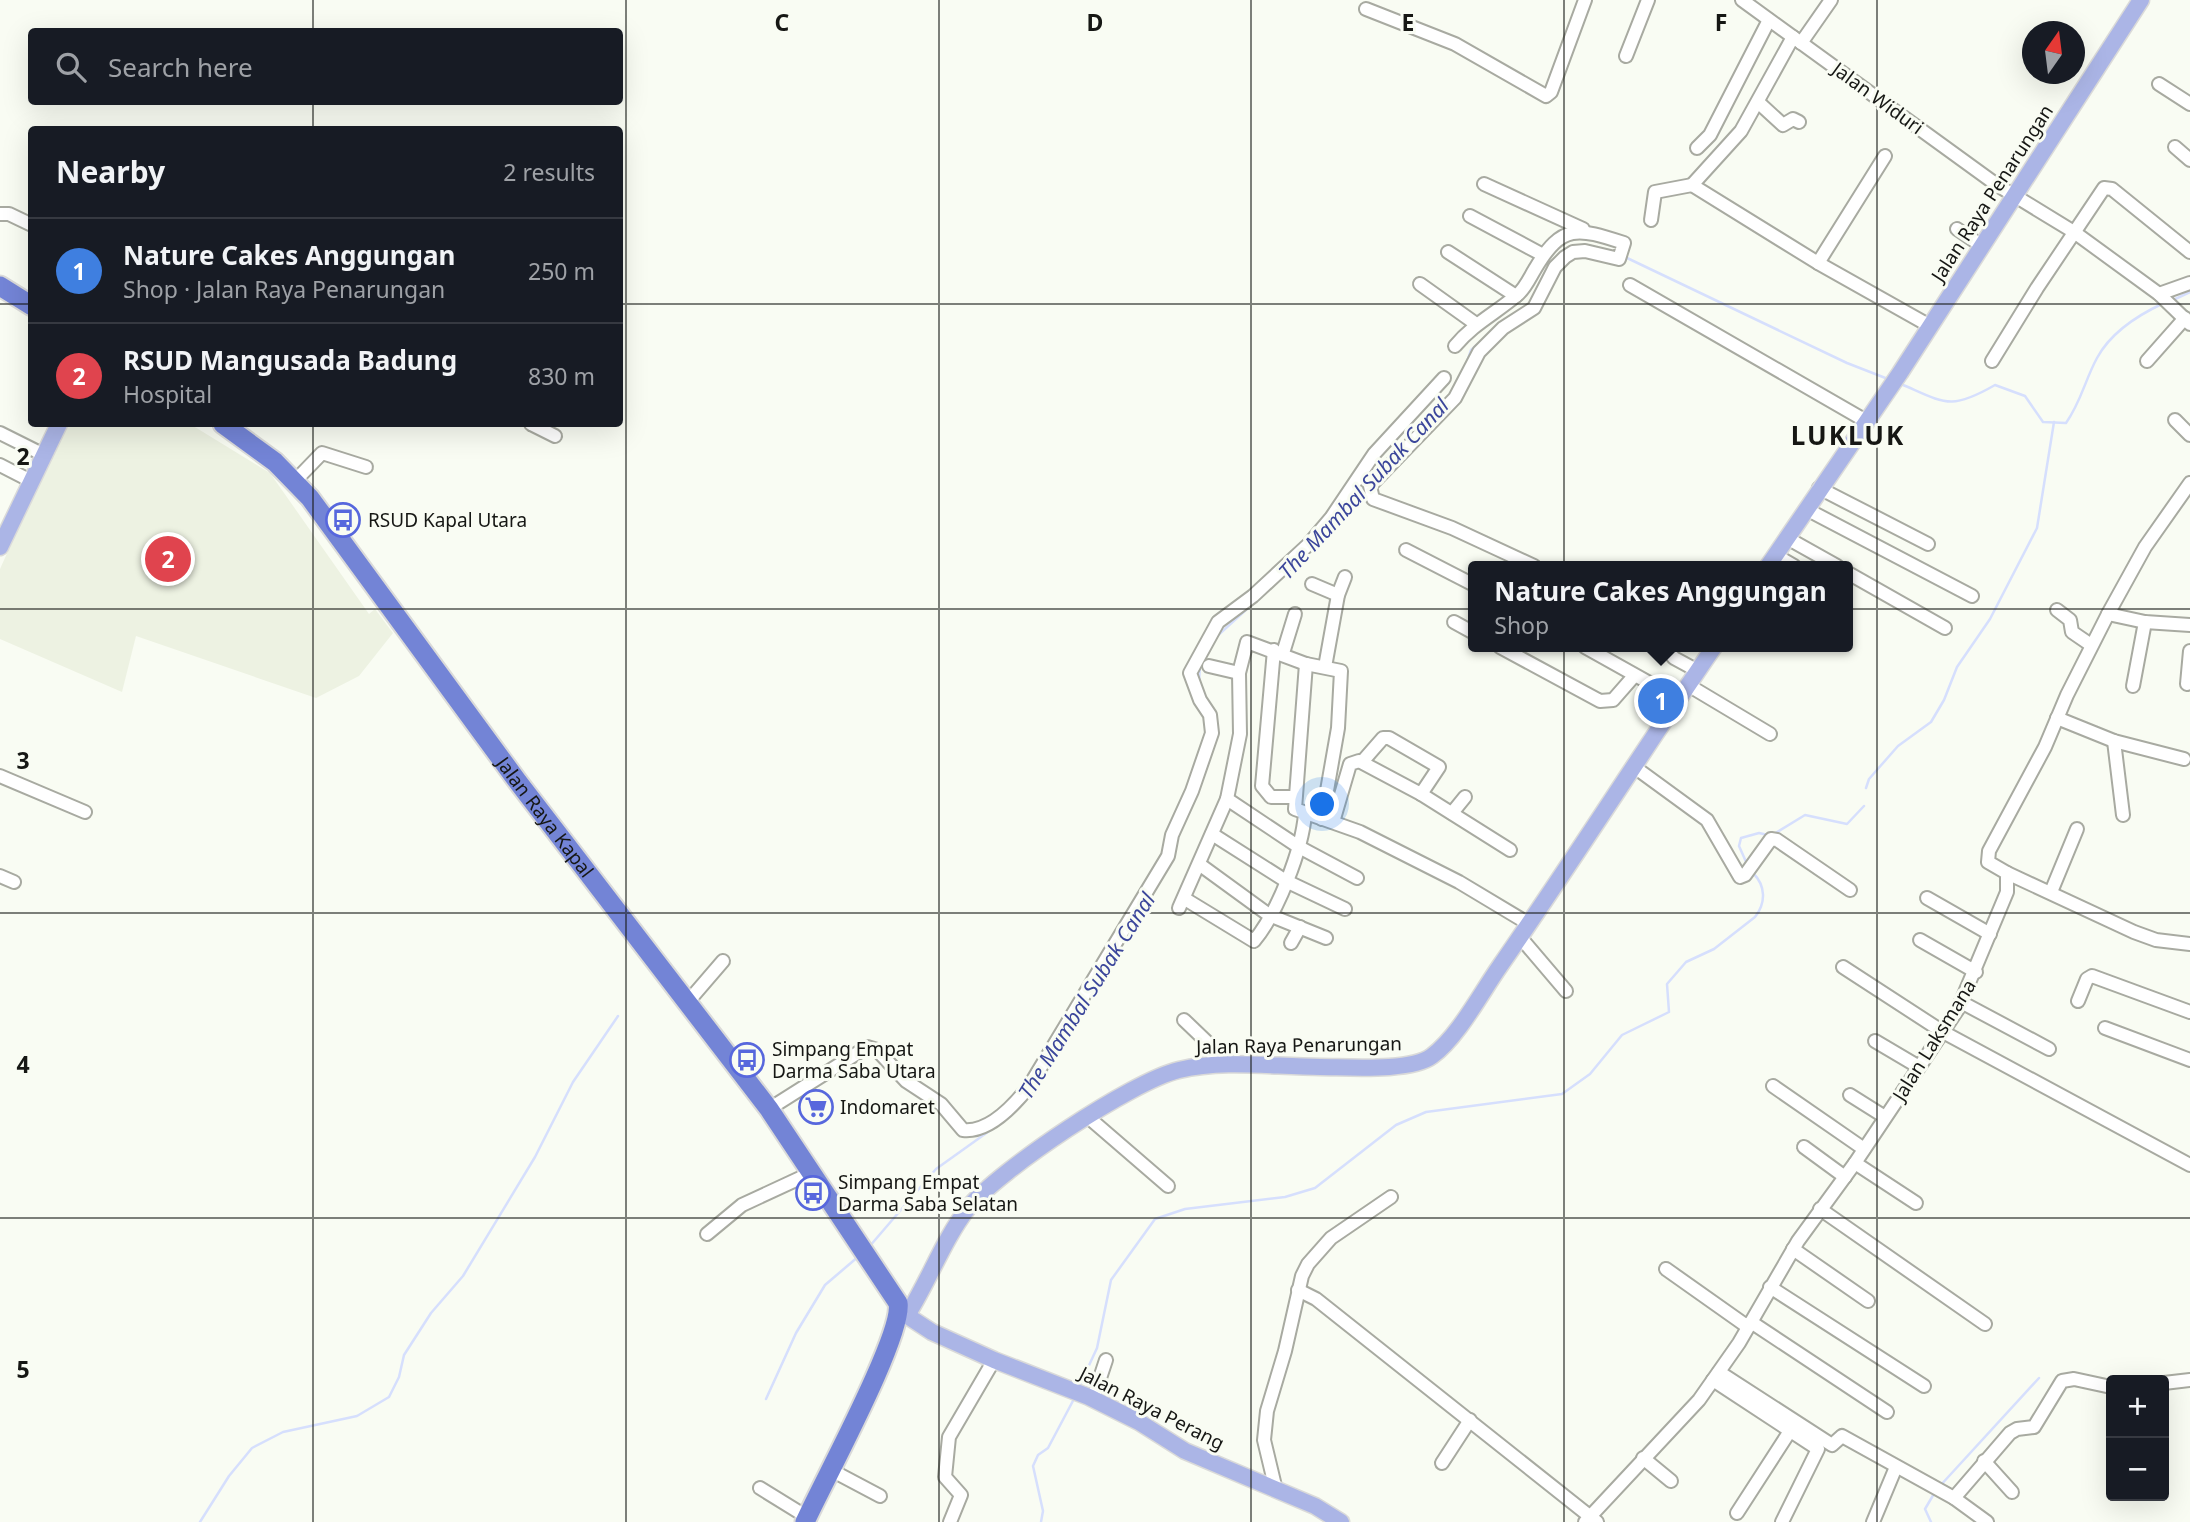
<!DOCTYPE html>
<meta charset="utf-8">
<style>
:root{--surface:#171b24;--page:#242831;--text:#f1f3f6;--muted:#9ea1a6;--line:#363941;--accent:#d93025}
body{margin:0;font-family:"Noto Sans",sans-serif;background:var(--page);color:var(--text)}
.controls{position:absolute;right:21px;bottom:21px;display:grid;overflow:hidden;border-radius:7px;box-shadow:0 7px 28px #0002}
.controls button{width:63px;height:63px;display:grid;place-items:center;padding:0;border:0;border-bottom:2px solid var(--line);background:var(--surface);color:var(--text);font:35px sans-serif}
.compass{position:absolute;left:2022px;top:21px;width:63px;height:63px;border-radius:50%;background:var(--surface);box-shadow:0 7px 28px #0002;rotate:14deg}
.you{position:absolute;left:1323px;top:805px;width:24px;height:24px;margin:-18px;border:5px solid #fff;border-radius:50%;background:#1a73e8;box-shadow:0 0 0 10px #1a73e833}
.badge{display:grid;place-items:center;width:46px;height:46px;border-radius:50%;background:var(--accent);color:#fff;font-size:23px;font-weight:700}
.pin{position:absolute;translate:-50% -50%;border:4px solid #fff;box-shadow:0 2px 7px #0006}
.popup{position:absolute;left:1468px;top:561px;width:385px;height:91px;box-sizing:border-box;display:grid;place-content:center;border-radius:7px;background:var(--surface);filter:drop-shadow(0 2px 5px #0005);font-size:23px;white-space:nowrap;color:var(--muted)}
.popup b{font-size:26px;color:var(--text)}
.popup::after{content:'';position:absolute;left:50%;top:100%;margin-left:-14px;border:14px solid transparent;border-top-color:var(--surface)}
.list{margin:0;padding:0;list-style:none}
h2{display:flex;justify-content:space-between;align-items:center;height:91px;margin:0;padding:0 28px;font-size:30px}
h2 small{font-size:23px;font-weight:400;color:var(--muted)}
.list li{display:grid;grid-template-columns:46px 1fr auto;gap:21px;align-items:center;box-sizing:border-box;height:105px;padding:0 28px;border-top:2px solid var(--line)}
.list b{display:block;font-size:26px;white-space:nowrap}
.list p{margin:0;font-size:23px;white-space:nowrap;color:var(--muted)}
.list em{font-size:23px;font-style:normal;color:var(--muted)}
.icon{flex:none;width:38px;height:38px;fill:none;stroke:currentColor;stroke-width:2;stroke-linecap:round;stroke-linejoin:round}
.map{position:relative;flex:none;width:2190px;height:1522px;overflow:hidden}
.search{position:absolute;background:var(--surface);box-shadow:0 7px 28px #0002;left:28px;top:28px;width:595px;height:77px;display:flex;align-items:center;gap:18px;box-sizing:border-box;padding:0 24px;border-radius:7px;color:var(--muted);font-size:26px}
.panel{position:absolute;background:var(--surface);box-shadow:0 7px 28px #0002;left:28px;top:126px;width:595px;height:301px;border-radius:7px}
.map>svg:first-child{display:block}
.built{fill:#edf2e2}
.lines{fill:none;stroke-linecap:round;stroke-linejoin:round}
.stream{stroke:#d6dffd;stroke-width:2.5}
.minor-casing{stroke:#a8aaa1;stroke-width:16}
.major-casing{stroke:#dadad9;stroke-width:19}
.highway-casing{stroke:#dadad9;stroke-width:23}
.minor{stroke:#fff;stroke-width:12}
.major{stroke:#abb5e6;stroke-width:16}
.highway{stroke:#7384d6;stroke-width:19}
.grid{fill:none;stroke:#161714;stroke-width:2;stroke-opacity:0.55}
.labels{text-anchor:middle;stroke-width:6;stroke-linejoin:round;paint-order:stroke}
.street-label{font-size:19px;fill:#161714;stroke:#f9fcf3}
.poi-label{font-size:19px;fill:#161714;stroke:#f9fcf3;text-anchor:start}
.water-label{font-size:21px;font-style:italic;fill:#3b469b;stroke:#f9fcf3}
.district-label{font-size:26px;font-weight:bold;letter-spacing:2px;fill:#161714;stroke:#f9fcf3}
.grid-label{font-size:23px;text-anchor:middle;font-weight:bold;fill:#161714;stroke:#f9fcf3;stroke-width:6;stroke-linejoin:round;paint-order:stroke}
</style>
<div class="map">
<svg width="2190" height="1522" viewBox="0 0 2190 1522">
<rect width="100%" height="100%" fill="#f9fcf3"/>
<polygon class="built" points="65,424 190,424 270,473 369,614 375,609 393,633 359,676 316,698 136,636 122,692 0,639 0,569"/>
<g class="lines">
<g class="stream">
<polyline points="1625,257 1847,363 1888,379"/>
<polyline points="2171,301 2190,292"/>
<polyline points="1466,365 1471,350 1478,344"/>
<path d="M 1901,384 C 1945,403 1950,411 1995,385 L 2025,396 L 2043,422 L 2066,423 C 2081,402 2085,380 2097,358 C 2111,332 2138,315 2164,303"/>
<polyline points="1384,463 1397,450"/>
<polyline points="1337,519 1364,487"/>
<polyline points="1215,638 1311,551"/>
<polyline points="1199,683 1200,665"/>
<polyline points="1866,788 1869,779 1898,746 1931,722 1944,700 1957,667 1990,619 2037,528 2054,422"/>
<polyline points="1774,834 1805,815 1847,824 1864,806"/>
<polyline points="1747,864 1739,846 1741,838 1759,833 1768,835"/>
<polyline points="869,1247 936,1169 1006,1119"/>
<path d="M 1079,1387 L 1097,1348 L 1111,1280 L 1155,1219 L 1185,1209 L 1285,1197 L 1315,1188 L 1396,1125 L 1426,1112 L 1562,1094 L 1590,1074 L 1622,1035 L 1669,1012 L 1667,984 L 1686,962 L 1714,949 L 1755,917 C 1766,903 1766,886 1753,873"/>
<polyline points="766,1399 796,1333 825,1285 859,1256"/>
<polyline points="1939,1487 2039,1378"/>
<polyline points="200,1522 229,1476 252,1448 283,1432 357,1416 389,1397 399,1377 404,1355 431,1313 463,1276 535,1157 573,1082 618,1016"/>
<polyline points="1041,1522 1043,1511 1033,1466 1038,1455 1048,1448 1075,1397"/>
<polyline points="1931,1522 1925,1509 1935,1492"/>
</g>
<g class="minor-casing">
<g id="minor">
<polyline points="1742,0 1997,185 2074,232 2159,294 2190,324"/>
<polyline points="1366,9 1455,44 1546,96 1551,92 1585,0"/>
<polyline points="1793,37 1741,131 1692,185 1818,263 1930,326"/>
<polyline points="1801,43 1831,0"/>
<polyline points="1626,56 1648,0"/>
<polyline points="2159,84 2190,104"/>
<polyline points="1759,103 1783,125 1793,119 1799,122"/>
<polyline points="2175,147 2190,160"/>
<polyline points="1697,148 1710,135 1769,20"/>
<polyline points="1484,184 1583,229"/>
<polyline points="0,214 9,214 32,225"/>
<polyline points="1470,216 1543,255"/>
<polyline points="1651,220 1655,192 1692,185"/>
<polyline points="1957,229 1982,246"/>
<polyline points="1448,252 1516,296"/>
<polyline points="1818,263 1885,156"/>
<polyline points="1420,284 1476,324"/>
<polyline points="1630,285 1866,421"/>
<polyline points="2159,294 2190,283"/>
<path d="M 1455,346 C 1473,324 1496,313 1517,295 C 1525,289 1530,277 1535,269 C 1562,223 1578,228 1624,243 L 1619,259 L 1585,251 L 1573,252 L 1565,257 L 1555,267 L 1534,308 L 1503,328 L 1479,352 L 1455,398 L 1370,486 L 1373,499 L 1452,528 L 1534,566"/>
<polyline points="1992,361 2037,288 2104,188 2112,189 2190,252"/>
<polyline points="2147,361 2185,318"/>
<polyline points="2175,420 2190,435"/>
<polyline points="531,424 555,436"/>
<polyline points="0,433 44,455"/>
<polyline points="0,465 31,481"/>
<polyline points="295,481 322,453 366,467"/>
<polyline points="1819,488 1928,544"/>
<polyline points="1806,509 1972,596"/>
<polyline points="1787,538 1837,566"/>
<polyline points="1406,550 1474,585"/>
<polyline points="1775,555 1794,566"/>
<polyline points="1848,573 1945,628"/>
<polyline points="1312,584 1338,595"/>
<polyline points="2057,610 2070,620 2072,632 2091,645"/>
<polyline points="2108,614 2145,622 2190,625"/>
<polyline points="1454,622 1474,633"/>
<polyline points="1500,647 1600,701 1613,700 1634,676"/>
<polyline points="1585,647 1678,699"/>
<polyline points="1665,647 1674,658 1698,671"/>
<polyline points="1274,650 1262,786 1271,797 1294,797"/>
<polyline points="1283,653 1295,614"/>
<polyline points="1306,664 1295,809 1360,832 1459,882 1529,924"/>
<polyline points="1209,666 1239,673"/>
<polyline points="1325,667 1338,595 1345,577"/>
<polyline points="2187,684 2190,651"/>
<polyline points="1688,685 1770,734"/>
<polyline points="2133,686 2145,622"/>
<polyline points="2057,718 2114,741 2184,759"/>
<polyline points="2114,741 2123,815"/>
<polyline points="1362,762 1383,738 1389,738 1439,767 1421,794"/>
<polyline points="1633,766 1707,820 1740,877 1745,875 1771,839 1777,840 1850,890"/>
<polyline points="0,776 85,812"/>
<polyline points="1452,813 1465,797"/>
<polyline points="1322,819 1338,728 1341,671 1306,664 1247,642 1239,673 1240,734 1227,799 1299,847 1357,878"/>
<polyline points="1333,822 1350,764 1359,761 1421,794 1510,850"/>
<polyline points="1212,834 1286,881 1345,909"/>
<polyline points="1199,864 1269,915 1326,938"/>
<polyline points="2007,873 2134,932 2156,940 2190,944"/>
<polyline points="0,876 14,882"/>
<polyline points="2051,892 2077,829"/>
<polyline points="1927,898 1990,934"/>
<path d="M 1185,899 L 1254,941 C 1278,912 1302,850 1305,814"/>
<polyline points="1179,908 1227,799"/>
<polyline points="1520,937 1566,991"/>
<polyline points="1920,940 1976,972"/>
<polyline points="1291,943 1300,927"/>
<polyline points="1843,967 1943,1032 2190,1165"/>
<polyline points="2078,1001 2087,979 2092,976 2190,1012"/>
<polyline points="1961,1002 2049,1049"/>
<polyline points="686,1004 723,961"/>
<polyline points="1184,1020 1207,1042 1217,1064"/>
<polyline points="2105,1028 2190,1060"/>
<polyline points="1875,1041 1919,1067"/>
<polyline points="1773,1086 1864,1149"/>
<polyline points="1850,1095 1885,1117"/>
<path d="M 769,1109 L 867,1047 L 877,1050 L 906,1081 L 941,1104 L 963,1130 C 990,1133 1016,1103 1030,1085 L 1168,856 L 1172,835 L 1192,791 L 1212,733 L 1210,715 L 1200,700 L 1190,673 L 1218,622 L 1253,596 L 1309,544 L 1331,518 L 1374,454 L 1444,378"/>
<polyline points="1088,1117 1168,1186"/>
<polyline points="1804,1147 1845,1177"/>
<polyline points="1855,1163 1916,1203"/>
<polyline points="1820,1209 1985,1324"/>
<polyline points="707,1234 742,1205 811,1173"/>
<polyline points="1793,1249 1868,1301"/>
<polyline points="1666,1269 1748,1327"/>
<polyline points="1770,1287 1924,1386"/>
<polyline points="1298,1290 1316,1299 1597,1522"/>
<polyline points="1751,1322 1887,1412"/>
<polyline points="1719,1372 1832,1445 1842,1436 1954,1498 2010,1433 2017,1429 2034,1427 2062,1381 2074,1379 2111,1387"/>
<polyline points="1713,1380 1818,1449 1782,1522"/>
<polyline points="2164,1383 2190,1380"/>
<polyline points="1093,1399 1106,1360"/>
<polyline points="1643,1458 1671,1481"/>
<polyline points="1984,1461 2012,1492"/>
<polyline points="1442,1463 1470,1420"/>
<polyline points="829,1469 880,1496"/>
<polyline points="760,1488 807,1517"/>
<polyline points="1276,1490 1264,1440 1267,1411 1285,1351 1302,1276 1308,1264 1331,1238 1391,1197"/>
<polyline points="1954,1498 1987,1522"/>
<polyline points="1737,1513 1790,1431"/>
<polyline points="950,1522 961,1495 945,1477 949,1437 994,1360"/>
<polyline points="1585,1522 1699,1400 1739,1343 1798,1241 1855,1163 1958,1009 2007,892 2007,873 1988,862 1989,851 2045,747 2067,695 2108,614 2145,547 2190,483"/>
<polyline points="1873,1522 1896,1467"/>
</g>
</g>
<g class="major-casing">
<g id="major">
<polyline points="0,547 59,424"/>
<polyline points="1768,566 1900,373 2141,0"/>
<polyline points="906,1315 932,1332 994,1360 1089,1397 1139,1422 1185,1451 1315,1506 1341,1522"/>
<path d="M 898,1316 L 909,1312 C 930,1278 944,1239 968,1208 C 999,1170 1132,1081 1179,1070 C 1225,1059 1274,1067 1320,1067 C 1347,1067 1411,1072 1432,1056 C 1458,1037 1481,993 1500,966 C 1573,861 1642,752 1714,647"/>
</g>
</g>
<g class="highway-casing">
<g id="highway">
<polyline points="0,286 32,306"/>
<path id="s1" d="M 223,424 L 275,462 L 310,498 L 518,782 L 769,1109 L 898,1303 C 904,1334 822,1484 805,1522"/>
</g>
</g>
<use href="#minor" class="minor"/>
<use href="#major" class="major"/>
<use href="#highway" class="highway"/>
</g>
<path class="grid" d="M 313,0 L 313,32M 626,0 L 626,1522M 939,0 L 939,1522M 1251,0 L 1251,1522M 1564,0 L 1564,1522M 1877,0 L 1877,1522M 313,102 L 313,130M 0,304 L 32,304M 620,304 L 2190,304M 313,424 L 313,1522M 0,609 L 2190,609M 0,913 L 2190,913M 0,1218 L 2190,1218"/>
<defs>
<g id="bus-ring" transform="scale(1.75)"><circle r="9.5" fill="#f9fcf3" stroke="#5767dd" stroke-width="1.5"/><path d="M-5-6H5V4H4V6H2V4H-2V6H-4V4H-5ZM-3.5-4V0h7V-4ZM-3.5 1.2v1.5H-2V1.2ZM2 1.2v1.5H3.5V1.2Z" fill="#5767dd"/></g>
<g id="supermarket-ring" transform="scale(1.75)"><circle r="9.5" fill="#f9fcf3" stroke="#5767dd" stroke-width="1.5"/><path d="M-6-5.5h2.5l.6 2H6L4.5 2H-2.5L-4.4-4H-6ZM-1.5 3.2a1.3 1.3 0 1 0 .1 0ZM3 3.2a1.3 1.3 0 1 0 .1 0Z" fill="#5767dd"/></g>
</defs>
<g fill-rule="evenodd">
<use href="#bus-ring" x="343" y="520"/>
<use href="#bus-ring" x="747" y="1060"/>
<use href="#supermarket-ring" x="816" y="1107"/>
<use href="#bus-ring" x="813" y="1193"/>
</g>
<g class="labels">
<g class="street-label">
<text transform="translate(1878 98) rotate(36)" y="7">Jalan Widuri</text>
<text transform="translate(1992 193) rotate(-57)" y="7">Jalan Raya Penarungan</text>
<text dy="7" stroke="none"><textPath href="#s1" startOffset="511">Jalan Raya Kapal</textPath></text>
<text transform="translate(1934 1040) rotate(-58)" y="7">Jalan Laksmana</text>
<text transform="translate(1299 1045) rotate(-1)" y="7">Jalan Raya Penarungan</text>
<text transform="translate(1152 1408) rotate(27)" y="7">Jalan Raya Perang</text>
</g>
<g class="poi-label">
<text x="368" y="527">RSUD Kapal Utara</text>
<text x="772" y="1056">Simpang Empat<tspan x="772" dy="22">Darma Saba Utara</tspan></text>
<text x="840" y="1114">Indomaret</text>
<text x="838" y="1189">Simpang Empat<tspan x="838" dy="22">Darma Saba Selatan</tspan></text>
</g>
<g class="water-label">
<text transform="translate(1364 489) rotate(-47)" y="7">The Mambal Subak Canal</text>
<text transform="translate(1087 996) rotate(-58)" y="7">The Mambal Subak Canal</text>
</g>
<g class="district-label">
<text x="1848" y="445">LUKLUK</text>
</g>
</g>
<g class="grid-label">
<text x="782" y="31">C</text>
<text x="1095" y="31">D</text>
<text x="1408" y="31">E</text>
<text x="1721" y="31">F</text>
<text x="23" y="465">2</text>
<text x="23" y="769">3</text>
<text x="23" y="1073">4</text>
<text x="23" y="1378">5</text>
</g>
</svg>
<div class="controls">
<button>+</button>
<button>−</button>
</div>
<svg class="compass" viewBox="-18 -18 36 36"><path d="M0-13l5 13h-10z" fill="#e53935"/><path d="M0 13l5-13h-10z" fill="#9ea1a6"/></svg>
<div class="you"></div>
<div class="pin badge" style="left:1661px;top:701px;background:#3f7fe0">1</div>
<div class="popup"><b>Nature Cakes Anggungan</b>Shop</div>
<div class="pin badge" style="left:168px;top:559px;background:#e0444e">2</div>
<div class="search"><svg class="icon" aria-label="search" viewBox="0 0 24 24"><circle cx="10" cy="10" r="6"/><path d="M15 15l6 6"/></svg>Search here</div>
<section class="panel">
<h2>Nearby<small>2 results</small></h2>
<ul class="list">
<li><span class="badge" style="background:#3f7fe0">1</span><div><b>Nature Cakes Anggungan</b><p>Shop · Jalan Raya Penarungan</p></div><em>250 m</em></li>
<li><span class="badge" style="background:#e0444e">2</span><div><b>RSUD Mangusada Badung</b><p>Hospital</p></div><em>830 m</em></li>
</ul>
</section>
</div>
